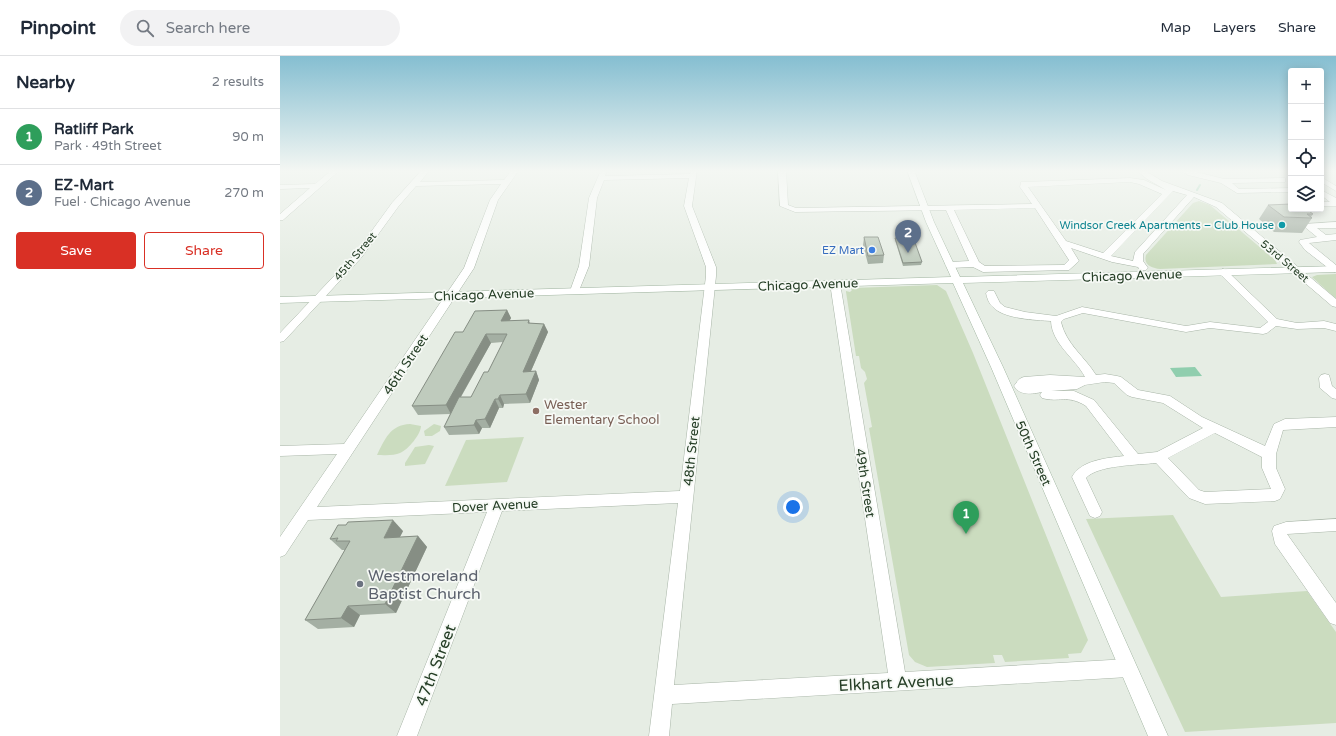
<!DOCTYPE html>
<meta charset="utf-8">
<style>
:root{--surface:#fff;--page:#f2f2f3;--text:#1f2937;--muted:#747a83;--line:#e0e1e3;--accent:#d93025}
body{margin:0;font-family:"Varela Round",sans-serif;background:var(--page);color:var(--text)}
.controls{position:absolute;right:12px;top:12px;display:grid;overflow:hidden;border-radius:4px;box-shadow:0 2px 10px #0003}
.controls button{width:36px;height:36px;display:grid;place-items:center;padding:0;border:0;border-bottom:1px solid var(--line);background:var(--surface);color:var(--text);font:20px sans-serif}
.you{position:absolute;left:513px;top:451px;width:14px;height:14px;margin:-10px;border:3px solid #fff;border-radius:50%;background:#1a73e8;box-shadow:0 0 0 6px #1a73e833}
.badge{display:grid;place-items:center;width:26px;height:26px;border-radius:50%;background:var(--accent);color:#fff;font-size:13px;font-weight:700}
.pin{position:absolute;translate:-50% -33px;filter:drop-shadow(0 1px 2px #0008)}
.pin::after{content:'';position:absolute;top:21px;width:14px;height:12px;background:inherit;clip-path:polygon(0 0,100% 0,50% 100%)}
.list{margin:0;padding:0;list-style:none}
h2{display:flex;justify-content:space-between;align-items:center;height:52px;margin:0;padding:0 16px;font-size:17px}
h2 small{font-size:13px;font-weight:400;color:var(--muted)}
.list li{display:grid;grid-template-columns:26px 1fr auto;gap:12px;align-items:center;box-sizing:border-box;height:56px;padding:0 16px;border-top:1px solid var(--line)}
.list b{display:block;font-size:15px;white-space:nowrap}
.list p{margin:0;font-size:13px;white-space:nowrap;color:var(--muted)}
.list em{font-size:13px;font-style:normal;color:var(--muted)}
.actions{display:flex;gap:8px;padding:12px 16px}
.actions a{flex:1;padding:9px 0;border:1px solid var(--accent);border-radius:4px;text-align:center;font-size:14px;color:var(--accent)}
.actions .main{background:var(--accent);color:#fff}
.icon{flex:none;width:22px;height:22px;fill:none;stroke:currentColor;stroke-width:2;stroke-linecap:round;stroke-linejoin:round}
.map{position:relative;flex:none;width:1056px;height:680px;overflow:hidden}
header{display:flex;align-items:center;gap:24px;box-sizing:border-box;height:56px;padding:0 20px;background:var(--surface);border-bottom:1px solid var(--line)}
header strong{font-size:19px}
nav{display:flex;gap:22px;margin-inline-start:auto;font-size:14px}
.search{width:280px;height:36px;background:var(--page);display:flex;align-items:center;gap:10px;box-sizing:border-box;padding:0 14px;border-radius:22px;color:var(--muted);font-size:15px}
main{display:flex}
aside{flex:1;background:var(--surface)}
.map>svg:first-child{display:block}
.green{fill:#cbdcbf}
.water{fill:#90ceae}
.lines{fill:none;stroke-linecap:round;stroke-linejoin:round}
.stream{stroke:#90ceae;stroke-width:2}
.street-casing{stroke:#a8b5a7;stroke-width:1}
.secondary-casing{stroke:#a1b5a1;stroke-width:1}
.street{fill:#fff;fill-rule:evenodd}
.secondary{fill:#fff;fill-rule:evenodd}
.wall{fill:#a4afa3;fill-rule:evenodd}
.shaded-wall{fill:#868e84}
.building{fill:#bfcbbd;stroke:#868e84}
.culture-dot{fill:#0f9aa8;stroke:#f6f9f5;stroke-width:1.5}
.shop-dot{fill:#3f7fe0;stroke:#f6f9f5;stroke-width:1.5}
.education-dot{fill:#8d6e63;stroke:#f6f9f5;stroke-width:1.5}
.worship-dot{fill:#6b7280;stroke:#f6f9f5;stroke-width:1.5}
.labels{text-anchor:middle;stroke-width:3.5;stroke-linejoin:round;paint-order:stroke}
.far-culture-label{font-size:11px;fill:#0d838f;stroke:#f6f9f5;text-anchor:end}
.far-shop-label{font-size:11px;fill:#366cbe;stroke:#f6f9f5;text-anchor:end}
.far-street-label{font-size:11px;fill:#253e26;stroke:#f6f9f5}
.street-label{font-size:13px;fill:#253e26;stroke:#f6f9f5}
.education-label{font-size:13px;fill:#785e54;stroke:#f6f9f5;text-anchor:start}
.near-worship-label{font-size:16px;fill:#5b616d;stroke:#f6f9f5;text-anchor:start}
.near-street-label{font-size:16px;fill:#253e26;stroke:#f6f9f5}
</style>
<header>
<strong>Pinpoint</strong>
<div class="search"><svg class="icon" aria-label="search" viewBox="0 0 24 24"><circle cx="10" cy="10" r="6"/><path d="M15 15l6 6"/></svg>Search here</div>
<nav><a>Map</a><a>Layers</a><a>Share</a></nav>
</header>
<main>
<aside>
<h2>Nearby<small>2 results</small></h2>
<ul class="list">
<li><span class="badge" style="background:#2e9e5b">1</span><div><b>Ratliff Park</b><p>Park · 49th Street</p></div><em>90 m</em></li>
<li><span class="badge" style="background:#5c6f8a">2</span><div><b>EZ-Mart</b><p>Fuel · Chicago Avenue</p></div><em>270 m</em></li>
</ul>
<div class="actions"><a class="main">Save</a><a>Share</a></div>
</aside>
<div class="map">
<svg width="1056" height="680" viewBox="0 0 1056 680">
<rect width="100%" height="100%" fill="#e6ede4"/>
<g class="green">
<path d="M 919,145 L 930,149 L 995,204 L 997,208 L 880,213 C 872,212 863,209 866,199 L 913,147 Z"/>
<polygon points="1056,218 1056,243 1032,221 1037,219"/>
<polygon points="657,229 666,235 693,297 808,584 801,597 788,598 789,602 725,606 722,599 713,599 715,607 647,611 635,606 629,599 589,372 592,371 584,327 587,323 585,316 581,312 579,300 576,300 566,236 566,235 570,236 572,234 570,232 573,232"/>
<path d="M 130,368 L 141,370 C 141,378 128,394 120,397 C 114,400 103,399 97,399 C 105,383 110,369 130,368 Z"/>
<polygon points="154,368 161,370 160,375 152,380 145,380 144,375"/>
<polygon points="244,381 227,426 165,430 186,384"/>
<polygon points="149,389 154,390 145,408 125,410 125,407 135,391"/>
<polygon points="893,459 941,541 1027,535 1056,576 1056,667 905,676 806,463"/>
</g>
<polygon class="water" points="915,311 922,320 896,321 890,312"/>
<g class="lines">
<polyline class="stream" points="917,134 920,129"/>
<g class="street-casing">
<g id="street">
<polygon points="52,114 60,114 3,164 0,164 0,158 30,132 0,133 0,129 35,128"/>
<polygon points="142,114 150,114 140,126 224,124 232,114 239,114 218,144 194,212 37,451 400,435 426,220 426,211 404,150 409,122 324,124 317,142 309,210 298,237 292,237 290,235 299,210 309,142 321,114 327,114 325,120 410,118 411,114 417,114 412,150 436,211 436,220 394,629 608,617 550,227 555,224 560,227 625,616 848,603 854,606 857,612 854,618 848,621 392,648 389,680 369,680 398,447 222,455 137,680 117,680 207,456 28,464 5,499 0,501 0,481 57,398 0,400 0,390 64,388 184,212 210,144 221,128 136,130 118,151 81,202 4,285 0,286 0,277 75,198 112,147"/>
<path d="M 498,114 L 506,114 L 508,149 L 516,152 L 752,148 L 740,131 L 741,126 L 744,126 L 850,122 L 864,124 L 886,134 L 867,123 L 856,114 L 864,114 L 882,125 L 942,147 L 1056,243 L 1056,251 L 1052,250 L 936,151 L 914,141 L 863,198 L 863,205 L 868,212 L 866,214 L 860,214 L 858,211 L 832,206 L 791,192 L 799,205 L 789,214 L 703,216 L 693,211 L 670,212 L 665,209 L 670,206 L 689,205 L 666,154 L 515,156 L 500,150 ZM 850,126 L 859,128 L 882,138 L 823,197 L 786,185 L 748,131 ZM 893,135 L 907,139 L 855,196 L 853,205 L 831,200 ZM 755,152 L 789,204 L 784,209 L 705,210 L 699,206 L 674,154 Z"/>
<polygon points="900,114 909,114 944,123 1002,122 1005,122 1005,126 952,127 959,133 1011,132 1011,136 957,137 941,127 908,119"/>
<polygon points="1041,121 1056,130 1056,135 1041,126"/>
<polygon points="1041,134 1056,142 1056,150 1041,150 1041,146 1050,146 1041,139"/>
<polygon points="1056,166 1056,172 1037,172 1046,179 1056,178 1056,184 1029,187 1056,209 1055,216 1052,215 1025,194 1019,186 1020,184 1037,181 1026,172 1025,170 1026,168"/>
<path d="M 943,213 L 946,214 L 997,263 L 1017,267 L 1044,265 L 1056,268 L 1056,275 L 1044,272 L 1017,273 L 996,270 L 987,277 L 983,278 L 930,272 L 906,276 L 803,257 L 784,263 L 781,266 C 786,288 805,301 816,319 L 825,318 L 837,320 L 841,321 L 858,334 L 890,340 L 922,361 L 985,390 L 994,368 L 1005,363 L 1056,361 L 1056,371 L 1003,374 L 996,398 L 996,412 L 1005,433 L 1000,443 L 995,445 L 925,448 L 909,442 L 876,407 C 859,409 817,409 806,422 L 822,456 L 820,460 L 815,462 L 810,460 L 792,421 C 801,404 827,402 844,400 L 806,350 C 787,338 779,347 762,342 L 760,339 L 762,336 C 753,338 740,340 734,330 C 737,326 739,322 744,321 L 770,319 L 805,321 C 795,302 772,288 771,265 C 755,264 724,263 713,251 C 709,248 707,242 706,237 L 708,235 L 714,235 L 720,247 L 725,251 L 745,256 L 776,260 L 802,251 L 906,270 L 930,266 L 980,272 L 988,266 L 938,216 ZM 825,326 L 834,327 L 847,339 L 852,341 L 883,347 L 923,372 L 877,396 L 858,398 L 814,344 L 794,335 L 771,335 L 797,333 L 805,329 ZM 935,377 L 982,401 L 982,412 L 991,433 L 925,436 L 919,434 L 888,402 Z"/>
<polygon points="1045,318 1049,319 1052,330 1056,333 1056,343 1052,342 1040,332 1039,322 1041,319"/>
<polygon points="1056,463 1056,475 1007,478 1056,547 1056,569 1050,567 995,488 992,475 994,470 1006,466"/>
</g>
</g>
<g class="secondary-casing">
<polygon id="secondary" points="627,114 634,114 654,166 680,221 1056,210 1056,216 683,227 723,311 888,680 868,680 711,311 673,227 0,247 0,241 671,221 646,166"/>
</g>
<use href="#street" class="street"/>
<use href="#secondary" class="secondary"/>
</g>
<g class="wall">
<polygon points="988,149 1033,158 1031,161 1032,162 1022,177 994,176 979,163"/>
<polygon points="584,181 604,199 603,207 588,208 583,189"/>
<polygon points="615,182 642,206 641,209 623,210 615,184"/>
<path d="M 227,254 L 231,262 L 229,265 L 249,264 L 250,267 L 264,268 L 268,276 L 251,315 L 256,315 L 259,324 L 250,347 L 224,348 L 223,352 L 219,352 L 210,372 L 202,372 L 199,378 L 169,379 L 164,371 L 170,358 L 138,359 L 132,350 L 183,276 ZM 223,286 L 208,316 L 191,341 L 181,341 L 211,287 Z"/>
<polygon points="123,475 120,481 138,480 147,491 116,557 80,559 74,571 38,573 25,564 65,494 62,494 50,483"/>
</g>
<g class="shaded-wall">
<polygon points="227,254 231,262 225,274 221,265"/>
<polygon points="264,268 268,276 247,324 243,316"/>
<polygon points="206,278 211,287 171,358 166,349"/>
<polygon points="256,315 259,324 250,347 246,338"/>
<polygon points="220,339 224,348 223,352 218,343"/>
<polygon points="215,343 219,352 210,372 205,363"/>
<polygon points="196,364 202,372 199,378 194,369"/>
<polygon points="113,464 123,475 114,492 104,482"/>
<polygon points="138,480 147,491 116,557 105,548"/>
<polygon points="68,550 80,559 74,571 61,562"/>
</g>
<g class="building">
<polygon points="1011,148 1011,153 1026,153 1033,158 1027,158 1032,162 1004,161 988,149"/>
<polygon points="584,181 598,181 604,199 588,200"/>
<polygon points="633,181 642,206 623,207 615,182"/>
<polygon points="227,254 221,265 249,264 248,267 264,268 243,316 256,315 246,338 220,339 218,343 215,343 205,363 196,364 194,369 164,371 179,341 191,341 204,316 208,316 227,278 206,278 166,349 132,350 175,276 183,276 195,255"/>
<polygon points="113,464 104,482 138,480 105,548 68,550 61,562 25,564 70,485 56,485 58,482 50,483 58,469 66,469 68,466"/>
</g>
<linearGradient id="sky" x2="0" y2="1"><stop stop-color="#85bed1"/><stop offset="0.55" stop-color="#f4f7f3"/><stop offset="1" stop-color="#f4f7f3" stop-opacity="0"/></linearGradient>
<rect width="1056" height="209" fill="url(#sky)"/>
<circle class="culture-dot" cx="1002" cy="169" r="4"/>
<circle class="shop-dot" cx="592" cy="194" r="4"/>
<circle class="education-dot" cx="256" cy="355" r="4"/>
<circle class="worship-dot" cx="80" cy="528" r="4"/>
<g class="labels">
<g class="far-culture-label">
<text x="994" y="173">Windsor Creek Apartments – Club House</text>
</g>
<g class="far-shop-label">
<text x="584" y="198">EZ Mart</text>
</g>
<g class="far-street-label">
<text transform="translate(75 200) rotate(-50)" y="4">45th Street</text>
<text transform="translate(1005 205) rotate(40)" y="4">53rd Street</text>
</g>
<g class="street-label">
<text transform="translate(852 219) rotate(-2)" y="5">Chicago Avenue</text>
<text transform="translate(528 228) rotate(-2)" y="5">Chicago Avenue</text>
<text transform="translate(204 238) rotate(-2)" y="5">Chicago Avenue</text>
<text transform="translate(125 308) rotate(-56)" y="5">46th Street</text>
<text transform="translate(411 395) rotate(-84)" y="5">48th Street</text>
<text transform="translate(754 397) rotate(66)" y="5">50th Street</text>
<text transform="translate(586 427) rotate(81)" y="5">49th Street</text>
<text transform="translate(215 449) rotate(-3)" y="5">Dover Avenue</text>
</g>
<g class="education-label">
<text x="264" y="353">Wester<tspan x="264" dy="15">Elementary School</tspan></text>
</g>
<g class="near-worship-label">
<text x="88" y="525">Westmoreland<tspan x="88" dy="18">Baptist Church</tspan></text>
</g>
<g class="near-street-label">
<text transform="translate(155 609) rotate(-69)" y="6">47th Street</text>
<text transform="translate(616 626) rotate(-3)" y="6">Elkhart Avenue</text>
</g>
</g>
</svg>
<div class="controls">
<button>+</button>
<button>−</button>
<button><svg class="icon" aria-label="locate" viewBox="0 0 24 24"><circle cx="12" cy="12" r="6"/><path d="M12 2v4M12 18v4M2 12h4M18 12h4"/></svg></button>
<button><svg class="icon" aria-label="layers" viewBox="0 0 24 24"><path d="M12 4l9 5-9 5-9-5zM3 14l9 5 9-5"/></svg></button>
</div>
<div class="you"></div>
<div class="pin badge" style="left:686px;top:478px;background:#2e9e5b">1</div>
<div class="pin badge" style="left:628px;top:197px;background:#5c6f8a">2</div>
</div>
</main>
